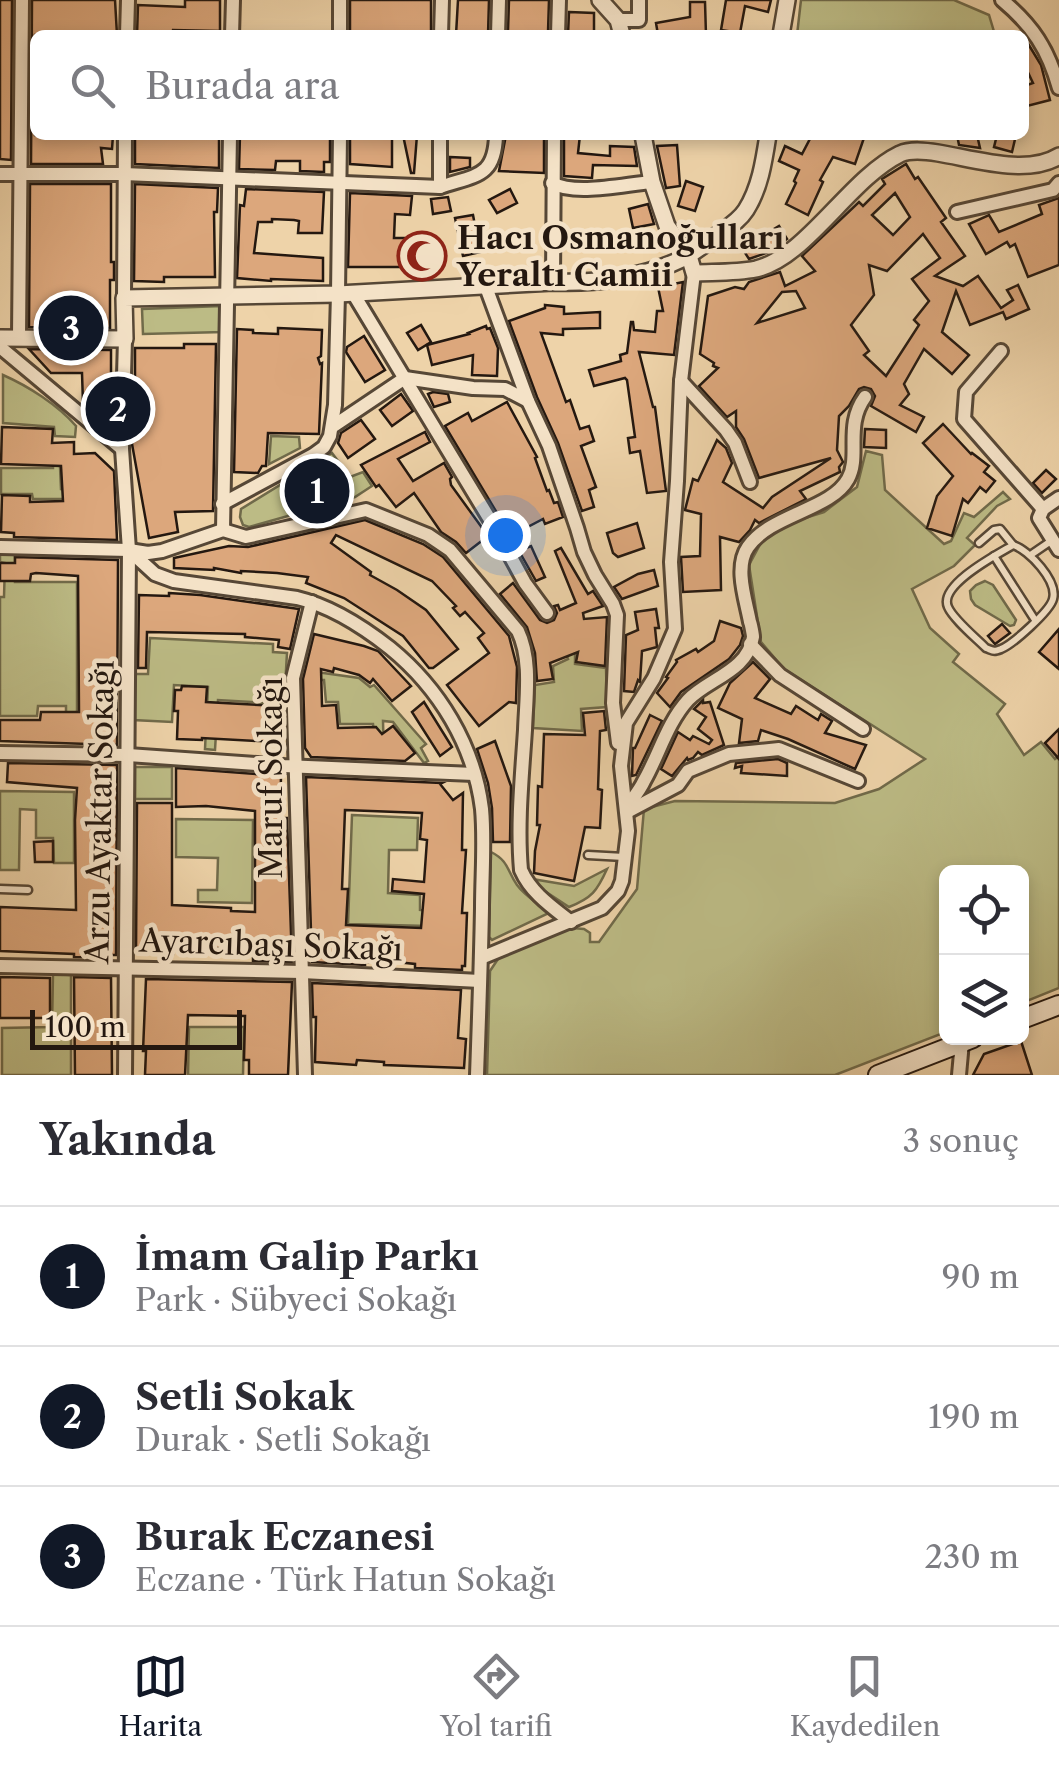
<!DOCTYPE html>
<html lang="tr">
<meta charset="utf-8">
<style>
:root{--surface:#fff;--page:#f7f7f7;--text:#2b2b33;--muted:#7c7c81;--line:#e1e1e2;--accent:#111827}
body{margin:0;font-family:"Libre Caslon Text",serif;background:var(--page);color:var(--text)}
.controls{position:absolute;right:30px;bottom:30px;display:grid;overflow:hidden;border-radius:15px;box-shadow:0 5px 15px #0003}
.controls button{width:90px;height:90px;display:grid;place-items:center;padding:0;border:0;border-bottom:2px solid var(--line);background:var(--surface);color:var(--text);font:50px sans-serif}
.scale{position:absolute;left:30px;bottom:25px;width:212px;box-sizing:border-box;padding-left:10px;border:5px solid #241810;border-top:0;font-size:28px;line-height:35px;white-space:nowrap;color:#241810;-webkit-text-stroke:8px #f4e2c7;paint-order:stroke}
.you{position:absolute;left:505px;top:535px;width:35px;height:35px;margin:-25px;border:8px solid #fff;border-radius:50%;background:#1a73e8;box-shadow:0 0 0 15px #1a73e833}
.badge{display:grid;place-items:center;width:65px;height:65px;border-radius:50%;background:var(--accent);color:#fff;font-size:32px;font-weight:700}
.pin{position:absolute;translate:-50% -50%;border:5px solid #fff;box-shadow:0 2px 10px #0006}
.list{margin:0;padding:0;list-style:none}
h2{display:flex;justify-content:space-between;align-items:center;height:130px;margin:0;padding:0 40px;font-size:42px}
h2 small{font-size:32px;font-weight:400;color:var(--muted)}
.list li{display:grid;grid-template-columns:65px 1fr auto;gap:30px;align-items:center;box-sizing:border-box;height:140px;padding:0 40px;border-top:2px solid var(--line)}
.list b{display:block;font-size:38px;white-space:nowrap}
.list p{margin:0;font-size:32px;white-space:nowrap;color:var(--muted)}
.list em{font-size:32px;font-style:normal;color:var(--muted)}
.icon{flex:none;width:55px;height:55px;fill:none;stroke:currentColor;stroke-width:2;stroke-linecap:round;stroke-linejoin:round}
.map{position:relative;flex:none;width:1059px;height:1075px;overflow:hidden}
.search{position:absolute;background:var(--surface);box-shadow:0 5px 15px #0003;left:30px;right:30px;top:30px;height:110px;display:flex;align-items:center;gap:25px;box-sizing:border-box;padding:0 35px;border-radius:15px;color:var(--muted);font-size:38px}
.sheet{height:550px;background:var(--surface)}
nav{display:flex;justify-content:space-around;align-items:center;box-sizing:border-box;height:140px;border-top:2px solid var(--line);background:var(--surface);font-size:28px;color:var(--muted)}
nav a{display:grid;justify-items:center;gap:5px}
nav .on{color:var(--accent)}
.map>svg:first-child{display:block}
.green{fill:#bcbb85;stroke:#706a4a;stroke-width:2.5}
.building{fill:#dca77c;stroke:#241810;stroke-width:2.5;fill-rule:evenodd}
.lines{fill:none;stroke-linecap:round;stroke-linejoin:round}
.service-casing{stroke:#564736;stroke-width:11}
.minor-casing{stroke:#564736;stroke-width:18}
.tertiary-casing{stroke:#564736;stroke-width:20}
.secondary-casing{stroke:#241810;stroke-width:22}
.service{stroke:#f4e2c7;stroke-width:6}
.minor{stroke:#f4e2c7;stroke-width:12}
.tertiary{stroke:#f4e2c7;stroke-width:15}
.secondary{stroke:#f4e2c7;stroke-width:18}
.labels{text-anchor:middle;stroke-width:9;stroke-linejoin:round;paint-order:stroke}
.poi-label{font-size:32px;font-weight:bold;fill:#241810;stroke:#f4e2c7;text-anchor:start}
.street-label{font-size:32px;fill:#241810;stroke:#f4e2c7}
</style>
<div class="map">
<svg width="1059" height="1075" viewBox="0 0 1059 1075">
<rect width="100%" height="100%" fill="#eed3a9"/>
<filter id="stains"><feTurbulence type="fractalNoise" baseFrequency=".002" numOctaves="4"/><feColorMatrix values="0 0 0 0 .2 0 0 0 0 .09 0 0 0 0 .02 0 0 0 .5 -.17"/></filter>
<radialGradient id="worn" r=".72"><stop offset=".6" stop-color="#630" stop-opacity="0"/><stop offset="1" stop-color="#630" stop-opacity=".3"/></radialGradient>
<g class="green">
<polygon points="801,0 954,0 989,15 995,35 797,35"/>
<polygon points="222,306 223,332 143,334 142,309"/>
<path d="M 3,375 C 28,386 58,405 76,426 L 75,437 L 55,436 L 54,427 L 3,423 Z"/>
<polygon points="271,436 299,437 300,448 269,464"/>
<polygon points="54,444 59,444 61,489 98,492 98,499 33,499 32,494 1,494 1,468 53,468"/>
<polygon points="866,451 882,455 885,490 944,544 951,541 964,513 974,517 1003,492 1010,499 997,506 967,538 975,545 954,566 912,589 930,628 959,654 953,662 1005,704 997,714 1024,755 1041,742 1055,759 1059,756 1059,988 1022,1003 1022,872 946,872 946,1032 835,1075 487,1075 490,971 498,959 514,949 572,928 584,929 590,933 590,942 599,942 637,889 644,809 675,801 835,803 879,789 925,759 784,669 761,642 749,565 764,537 789,523 824,512 857,487"/>
<polygon points="332,453 350,477 363,472 372,486 355,497 249,527 243,525 240,517 241,509"/>
<polygon points="0,552 15,552 15,582 77,582 77,738 66,737 66,706 38,706 37,716 0,716 0,597 4,597 5,563 0,562"/>
<polygon points="985,581 993,585 1016,620 1014,625 1010,626 975,605 971,599 970,591 976,585"/>
<polygon points="575,630 575,664 606,668 607,707 581,709 582,731 533,728 535,685 554,682 553,666 568,659 560,636"/>
<polygon points="150,638 273,644 273,652 287,653 284,704 218,700 215,750 205,749 208,687 174,685 172,722 133,720 135,674 148,674"/>
<polygon points="302,670 359,678 370,687 374,685 426,744 421,748 428,761 424,763 393,722 383,721 384,760 377,761 373,724 340,724 338,702 326,702 324,680 301,680"/>
<rect x="135" y="767" width="37" height="32"/>
<polygon points="0,791 74,792 74,863 54,863 53,838 36,838 36,810 20,809 19,870 0,870"/>
<polygon points="352,815 418,818 417,850 389,850 388,893 420,895 420,910 429,911 429,926 348,924"/>
<polygon points="176,819 253,820 252,903 198,902 198,890 217,890 218,858 176,857"/>
<path d="M 491,852 C 509,861 507,871 517,885 C 525,896 539,904 549,913 L 492,940 L 489,937 Z"/>
<path d="M 607,869 C 597,891 592,898 569,907 L 531,882 L 532,879 L 574,886 Z"/>
<polygon points="53,974 71,975 71,1075 2,1075 2,1028 52,1027"/>
<polygon points="189,1027 244,1027 243,1075 188,1075"/>
</g>
<g class="building">
<polygon points="0,0 12,0 11,160 0,159"/>
<polygon points="32,0 115,0 117,35 35,35 35,135 113,135 112,149 101,148 103,164 31,164"/>
<polygon points="185,0 220,0 220,31 173,30 172,35 137,35 138,5 185,7"/>
<polygon points="431,0 431,35 350,35 350,0"/>
<polygon points="458,0 489,0 488,35 456,35"/>
<polygon points="509,0 549,0 548,32 508,31"/>
<polygon points="726,0 771,0 768,12 745,6 740,33 721,30"/>
<polygon points="690,2 705,2 706,35 658,35 656,23 690,17"/>
<polygon points="569,12 594,13 594,35 568,35"/>
<polygon points="1024,37 1041,65 1050,100 1027,106 1024,86 1033,83 1024,64"/>
<polygon points="135,135 219,135 219,168 135,164"/>
<polygon points="240,135 330,135 330,162 324,162 324,172 300,171 300,161 276,161 275,170 239,169"/>
<polygon points="350,135 392,135 392,167 350,164"/>
<polygon points="403,135 417,135 414,173 411,173"/>
<polygon points="506,135 544,135 544,173 499,171"/>
<polygon points="564,135 580,135 578,153 610,156 610,146 634,147 637,166 593,165 592,178 564,176"/>
<polygon points="812,135 865,135 855,164 833,157 820,180 823,182 808,215 786,204 796,183 794,181 799,170 779,161 785,146 802,154"/>
<polygon points="957,135 977,135 980,148 959,145"/>
<polygon points="997,135 1016,135 1012,152 994,147"/>
<polygon points="677,145 680,186 666,188 657,146"/>
<polygon points="450,157 470,158 470,167 450,172"/>
<path d="M 906,164 L 915,179 L 918,177 L 946,218 L 941,222 L 965,256 L 935,276 L 963,286 L 978,276 L 1001,308 L 1013,300 L 1007,290 L 1018,285 L 1029,309 L 1006,319 L 1003,312 L 970,325 L 956,291 L 942,332 L 969,355 L 952,374 L 924,349 L 904,384 L 909,394 L 900,405 L 924,417 L 916,432 L 871,406 L 875,396 L 871,389 L 864,387 L 859,389 L 849,406 L 839,416 L 837,450 L 843,462 L 839,467 L 840,472 L 800,491 L 806,499 L 759,523 L 755,520 L 750,530 L 739,542 L 720,537 L 721,590 L 683,592 L 681,557 L 700,556 L 701,514 L 685,510 L 693,479 L 698,481 L 717,440 L 726,448 L 732,463 L 723,482 L 763,508 L 772,497 L 831,458 L 759,478 L 744,439 L 736,427 L 736,411 L 727,417 L 699,386 L 718,368 L 713,366 L 714,363 L 700,354 L 708,296 L 735,287 L 744,289 L 749,282 L 780,272 L 785,286 L 815,271 L 802,256 L 859,202 L 863,206 L 885,184 L 882,179 ZM 895,193 L 910,217 L 893,235 L 872,215 ZM 923,234 L 940,258 L 912,279 L 929,301 L 914,320 L 919,325 L 886,376 L 864,355 L 869,351 L 851,325 L 874,295 L 869,265 L 887,271 ZM 796,291 L 805,308 L 757,323 L 782,292 Z"/>
<polygon points="686,181 703,187 695,211 678,206"/>
<polygon points="30,184 111,184 111,262 114,262 114,280 110,280 110,328 29,327"/>
<polygon points="135,184 218,188 217,212 214,212 215,277 164,277 164,282 134,281"/>
<polygon points="246,189 324,192 322,233 298,233 299,221 294,220 272,219 272,222 258,222 254,253 323,258 323,281 271,279 271,281 237,278 240,205 244,206"/>
<polygon points="510,189 517,203 497,213 489,200"/>
<polygon points="350,193 412,196 410,215 395,214 394,238 419,238 419,246 436,245 437,267 348,267"/>
<polygon points="448,197 451,211 433,214 431,199"/>
<polygon points="1059,198 1059,265 1028,277 1015,244 1010,247 1007,242 986,254 969,224 989,215 999,232 1042,214 1039,205"/>
<polygon points="648,204 654,224 633,228 629,209"/>
<polygon points="473,215 480,252 463,256 455,218"/>
<polygon points="779,226 787,239 769,252 749,259 742,248"/>
<polygon points="683,282 674,355 639,352 653,407 655,407 666,491 647,493 640,451 630,453 628,438 635,437 627,380 625,378 594,386 589,370 621,361 620,355 627,353 631,322 633,322 634,330 655,332 657,311 663,311 658,287"/>
<polygon points="545,305 564,307 564,314 600,312 600,328 563,329 563,335 541,333 566,402 570,400 580,429 589,426 594,441 581,446 596,487 589,490 594,507 582,511 558,443 537,397 509,321 545,308"/>
<polygon points="421,325 431,342 418,350 407,333"/>
<polygon points="486,326 487,329 490,328 498,348 497,376 472,375 473,355 432,365 427,345 469,334 468,333"/>
<polygon points="278,328 322,330 321,356 318,358 320,364 322,363 319,434 268,433 266,466 262,466 258,473 234,472 237,329 253,330 253,333 278,334"/>
<polygon points="364,336 385,370 365,382 346,352 347,347"/>
<polygon points="184,344 216,344 213,511 175,512 178,532 149,538 132,444 132,439 135,439 135,348 184,348"/>
<polygon points="29,349 111,350 111,427 83,403 82,373 51,373"/>
<polygon points="433,392 448,394 450,402 434,407 428,394"/>
<polygon points="401,394 413,411 392,426 380,410"/>
<polygon points="507,402 537,457 535,458 547,491 549,490 554,503 558,502 563,517 545,524 543,519 518,532 514,524 506,528 445,426 468,413 472,421"/>
<polygon points="361,420 375,439 348,458 338,443 341,433"/>
<polygon points="943,424 971,454 972,453 989,466 984,472 995,481 986,492 980,487 968,503 963,499 952,536 927,528 937,496 953,476 923,443"/>
<polygon points="2,427 53,429 52,443 74,442 74,454 95,453 114,471 117,540 14,537 14,533 1,532 2,495 30,496 30,502 63,501 61,466 1,464"/>
<polygon points="865,429 886,430 886,448 864,447"/>
<polygon points="425,432 430,442 398,459 413,481 444,463 452,477 450,479 451,485 488,536 466,553 456,542 441,532 414,493 396,507 379,485 376,487 361,465"/>
<polygon points="1046,470 1056,479 1042,493 1033,483"/>
<polygon points="365,520 423,544 443,557 509,636 517,667 516,703 509,702 479,726 447,685 489,653 478,638 484,633 465,612 460,616 453,608 456,606 432,581 336,535 331,543 371,572 370,575 397,590 426,610 458,649 433,668 429,668 403,636 344,598 306,583 308,577 277,573 241,571 241,573 214,568 214,570 174,568 174,558 229,546 248,547"/>
<polygon points="637,523 644,548 618,557 613,553 607,533"/>
<polygon points="531,546 545,577 536,581 519,551"/>
<polygon points="561,548 588,594 593,591 603,606 583,613 584,619 607,617 605,666 576,662 578,652 550,663 553,679 537,681 535,653 527,627 500,594 513,583 540,620 547,623 554,620 557,613 554,606 558,605 560,610 576,603 555,551"/>
<polygon points="15,557 118,560 117,745 0,741 0,720 40,720 41,712 79,712 78,576 36,573 31,574 30,581 0,581 0,563 15,563"/>
<polygon points="654,570 658,586 622,599 614,587 638,574"/>
<polygon points="169,593 200,595 299,609 290,649 278,647 279,640 245,637 245,634 147,632 146,668 138,668 139,595 169,596"/>
<polygon points="656,609 659,628 655,628 657,647 642,651 640,682 638,680 634,692 624,691 626,635 638,630 635,612"/>
<polygon points="720,621 741,628 743,636 740,645 729,659 681,692 670,707 657,693 668,678 666,677 677,662 676,660 696,649 698,652 714,641"/>
<polygon points="1002,624 1010,633 995,644 988,636"/>
<polygon points="1059,629 1059,669 1039,652"/>
<polygon points="314,634 364,646 378,651 411,686 392,701 373,679 370,683 359,675 334,668 333,672 321,669 322,706 336,705 338,728 376,727 382,734 393,726 415,753 405,761 311,757 305,748 303,679"/>
<polygon points="753,662 770,679 755,698 791,714 796,706 818,720 821,714 832,721 825,733 866,745 855,769 788,739 761,730 758,741 739,743 742,719 718,708 730,683"/>
<polygon points="182,686 207,687 206,702 278,706 276,742 202,738 202,740 177,739 178,711 174,711 175,690 181,690"/>
<polygon points="703,700 703,703 710,702 724,745 702,755 698,752 693,758 688,760 687,758 672,776 661,769 678,732 690,740 693,736 709,744 712,740 698,729 706,717 694,709"/>
<polygon points="424,702 452,747 440,756 412,712"/>
<polygon points="604,711 606,730 600,731 598,789 602,790 600,828 585,827 574,881 534,873 535,851 540,825 537,825 538,786 542,787 544,734 585,735 583,713"/>
<polygon points="650,715 662,721 636,775 632,776 633,748 635,748"/>
<polygon points="1059,729 1059,759 1045,743"/>
<polygon points="495,741 511,786 510,842 493,842 492,808 488,783 477,749"/>
<polygon points="778,759 787,763 787,776 741,773 742,766 735,768 736,763"/>
<polygon points="8,763 117,765 116,955 111,955 111,958 74,957 74,954 0,951 0,907 76,910 75,820 77,788 7,782"/>
<polygon points="176,768 281,776 280,818 287,818 292,962 253,961 253,953 236,952 236,949 173,946 173,954 136,953 137,803 172,803 172,905 231,908 231,911 255,912 255,811 206,806 176,807"/>
<path d="M 306,777 L 442,783 L 440,784 L 453,800 L 463,793 L 462,850 L 466,850 L 462,913 L 467,913 L 465,966 L 462,966 L 462,970 L 415,968 L 415,964 L 396,962 L 365,962 L 365,965 L 312,962 ZM 345,810 L 422,813 L 420,839 L 427,840 L 424,882 L 393,879 L 392,891 L 424,894 L 421,928 L 346,925 L 348,889 L 342,889 Z"/>
<polygon points="53,841 53,862 35,862 34,842"/>
<polygon points="0,977 50,978 50,1018 0,1018"/>
<polygon points="74,977 111,978 112,1075 75,1075"/>
<polygon points="146,979 292,982 288,1075 249,1075 249,1060 244,1060 245,1016 188,1015 185,1075 145,1075 146,1051 143,1051"/>
<polygon points="312,983 461,990 458,1038 466,1039 464,1068 384,1065 384,1062 357,1060 356,1065 315,1062 316,1017 313,1017"/>
<polygon points="1021,1041 1032,1075 973,1075 984,1054"/>
</g>
<g class="lines">
<g class="service-casing">
<g id="service">
<polyline points="979,543 994,530 1000,529 1013,545"/>
<path d="M 1013,545 C 1029,550 1058,581 1053,599 C 1050,611 1013,644 1001,649 C 993,652 994,651 986,648 C 976,638 953,619 948,607 C 938,585 998,554 1013,545 Z"/>
<polyline points="1032,554 1051,541"/>
<polyline points="994,556 1035,620"/>
<polyline points="588,855 624,857"/>
<polyline points="0,889 28,890"/>
</g>
</g>
<g class="minor-casing">
<g id="minor">
<path d="M 1002,0 C 1033,26 1048,49 1059,88"/>
<polyline points="618,20 639,20 639,0"/>
<polyline points="127,35 128,0"/>
<polyline points="232,35 233,0"/>
<polyline points="340,35 340,0"/>
<polyline points="441,35 442,0"/>
<polyline points="498,35 499,0"/>
<polyline points="558,35 559,0"/>
<path d="M 0,174 L 124,174 L 440,187 C 475,175 495,178 496,135"/>
<path d="M 552,183 C 576,196 625,184 652,182"/>
<polyline points="440,187 440,135"/>
<polyline points="957,212 1053,190 1059,183"/>
<polyline points="553,282 554,135"/>
<polyline points="486,287 528,401 549,446 577,528 584,552 595,575 613,604 617,615 613,703 618,743"/>
<polyline points="353,293 495,528 525,583 547,613"/>
<polyline points="124,298 125,135"/>
<polyline points="19,337 22,0"/>
<polyline points="125,339 122,449 129,550 125,1075"/>
<polyline points="0,347 122,449"/>
<polyline points="1001,351 966,392 964,419 1043,509"/>
<polyline points="681,381 726,430 735,443 750,482"/>
<polyline points="332,427 405,378 473,388 505,389 528,401"/>
<polyline points="1059,498 1043,509 1039,518 1059,550"/>
<polyline points="222,504 313,455 324,447 330,436 335,405 338,294 340,135"/>
<polyline points="223,530 230,135"/>
<path d="M 0,547 L 129,550 L 148,553 L 162,551 L 223,530 L 246,537 L 366,510 L 428,535 L 450,550 L 518,631 C 532,660 526,698 525,730 C 522,776 517,824 521,870 C 531,893 552,907 571,922"/>
<path d="M 131,552 L 155,574 L 174,581 L 297,598 C 331,606 362,626 390,648 C 439,688 474,745 482,809 C 485,841 482,875 482,908 C 481,964 479,1019 477,1075"/>
<polyline points="750,644 780,675 863,729"/>
<polyline points="0,753 128,755 284,766 474,774"/>
<path d="M 627,807 C 633,798 640,790 644,781 C 659,755 667,723 688,700 C 708,679 748,671 753,637 C 753,635 751,624 750,622 C 746,600 734,567 748,547 C 771,514 831,510 848,479 C 861,456 844,426 865,397"/>
<polyline points="627,812 678,785 688,771 729,754 779,749 858,781"/>
<polyline points="481,958 602,908 618,891 622,881 628,831 621,766 626,723 654,678 675,629 671,562 677,481 681,381 694,273"/>
<polyline points="0,966 302,972 480,981"/>
<polyline points="305,1075 293,678 312,602"/>
<polyline points="959,1075 962,1042"/>
</g>
</g>
<g class="tertiary-casing">
<g id="tertiary">
<polyline points="600,0 618,20 622,35"/>
<polyline points="781,35 787,0"/>
<path d="M 643,135 L 652,182 L 667,226 L 689,256 L 694,273 C 715,272 736,273 756,269 C 807,257 849,179 900,154 C 911,149 926,151 938,153 C 975,159 1027,176 1059,156"/>
<path d="M 0,338 L 125,339 L 124,298 L 338,294 L 553,282 C 595,284 646,277 684,258 C 695,252 706,243 716,236 C 727,228 739,221 746,210 C 760,188 764,161 768,135"/>
</g>
</g>
<g class="secondary-casing">
<g id="secondary">
<polyline points="1022,1019 1059,1005"/>
<polyline points="878,1075 973,1038"/>
</g>
</g>
<use href="#service" class="service"/>
<use href="#minor" class="minor"/>
<use href="#tertiary" class="tertiary"/>
<use href="#secondary" class="secondary"/>
</g>
<defs>
<g id="mosque-ring" transform="scale(2.5)"><circle r="9.5" fill="#f4e2c7" stroke="#8f2418" stroke-width="1.5"/><path d="M3.5-4.9A6 6 0 1 0 3.5 4.9A5 5 0 1 1 3.5-4.9Z" fill="#8f2418"/></g>
</defs>
<g fill-rule="evenodd">
<use href="#mosque-ring" x="422" y="256"/>
</g>
<g class="labels">
<g class="poi-label">
<text x="457" y="249">Hacı Osmanoğulları<tspan x="457" dy="37">Yeraltı Camii</tspan></text>
</g>
<g class="street-label">
<text transform="translate(271 778) rotate(-90)" y="11">Maruf Sokağı</text>
<text transform="translate(100 812) rotate(-89)" y="11">Arzu Ayaktar Sokağı</text>
<text transform="translate(271 945) rotate(2)" y="11">Ayarcıbaşı Sokağı</text>
</g>
</g>
<rect width="100%" height="100%" filter="url(#stains)"/>
<rect width="100%" height="100%" fill="url(#worn)"/>
</svg>
<div class="controls">
<button><svg class="icon" aria-label="locate" viewBox="0 0 24 24"><circle cx="12" cy="12" r="6"/><path d="M12 2v4M12 18v4M2 12h4M18 12h4"/></svg></button>
<button><svg class="icon" aria-label="layers" viewBox="0 0 24 24"><path d="M12 4l9 5-9 5-9-5zM3 14l9 5 9-5"/></svg></button>
</div>
<div class="scale">100 m</div>
<div class="you"></div>
<div class="pin badge" style="left:317px;top:491px">1</div>
<div class="pin badge" style="left:118px;top:409px">2</div>
<div class="pin badge" style="left:71px;top:328px">3</div>
<div class="search"><svg class="icon" aria-label="search" viewBox="0 0 24 24"><circle cx="10" cy="10" r="6"/><path d="M15 15l6 6"/></svg>Burada ara</div>
</div>
<section class="sheet">
<h2>Yakında<small>3 sonuç</small></h2>
<ul class="list">
<li><span class="badge">1</span><div><b>İmam Galip Parkı</b><p>Park · Sübyeci Sokağı</p></div><em>90 m</em></li>
<li><span class="badge">2</span><div><b>Setli Sokak</b><p>Durak · Setli Sokağı</p></div><em>190 m</em></li>
<li><span class="badge">3</span><div><b>Burak Eczanesi</b><p>Eczane · Türk Hatun Sokağı</p></div><em>230 m</em></li>
</ul>
</section>
<nav>
<a class="on"><svg class="icon" aria-label="map" viewBox="0 0 24 24"><path d="M3 6l6-2 6 2 6-2v14l-6 2-6-2-6 2zM9 4v14M15 6v14"/></svg>Harita</a>
<a><svg class="icon" aria-label="directions" viewBox="0 0 24 24"><path d="M12 3l9 9-9 9-9-9zM9 14v-3h6M13 9l2 2-2 2"/></svg>Yol tarifi</a>
<a><svg class="icon" aria-label="saved" viewBox="0 0 24 24"><path d="M7 4h10v16l-5-4-5 4z"/></svg>Kaydedilen</a>
</nav>
